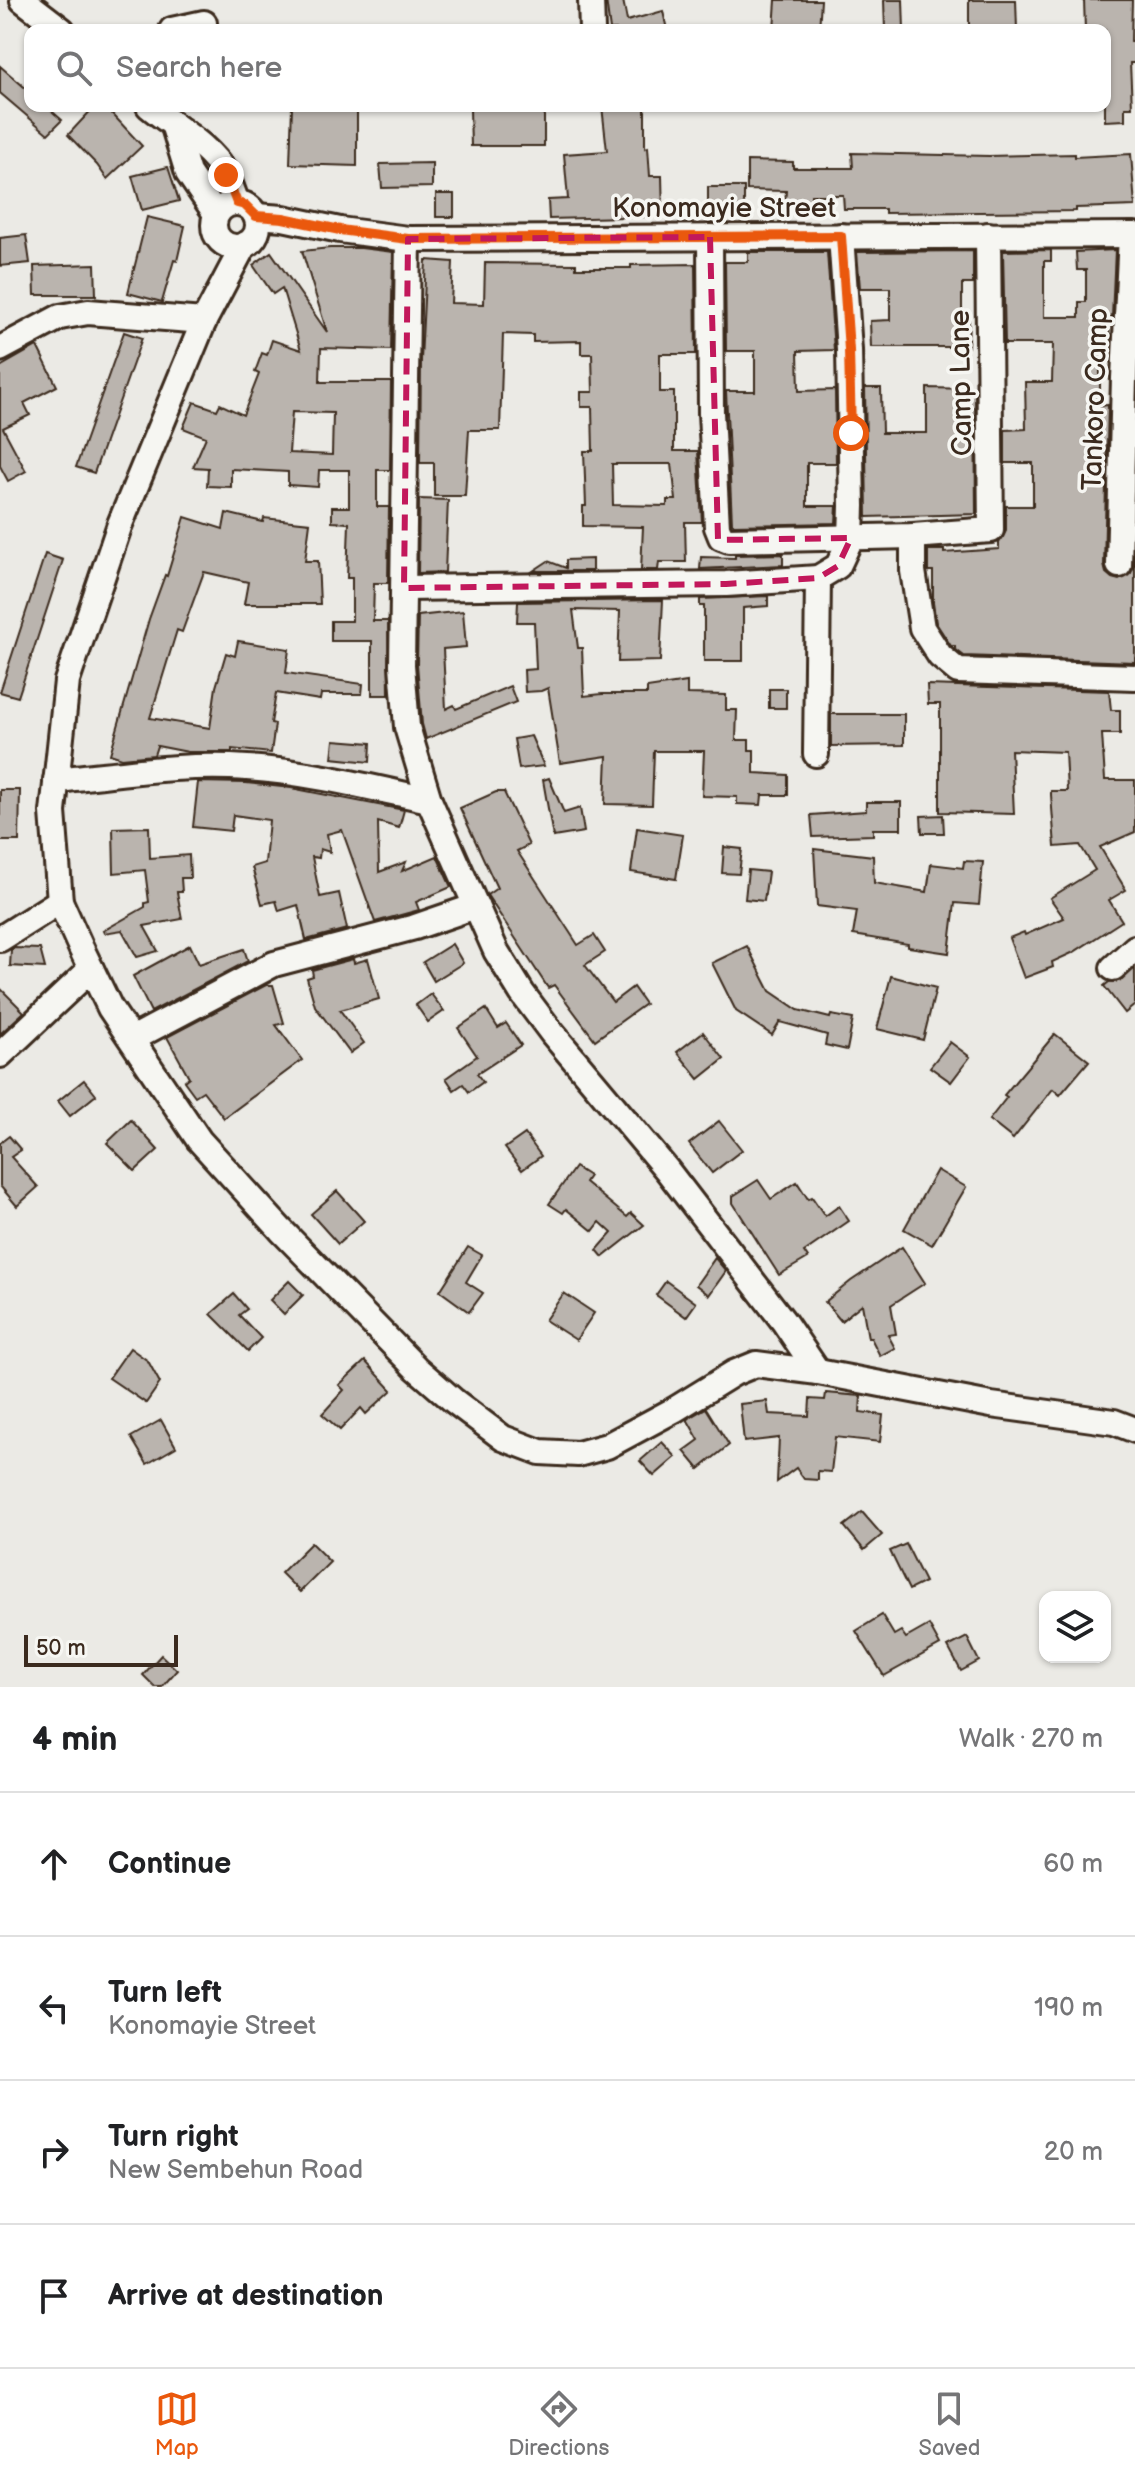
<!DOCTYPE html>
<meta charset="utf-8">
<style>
:root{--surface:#fff;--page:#f2f2f2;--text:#202124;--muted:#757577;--line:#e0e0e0;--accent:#ea580c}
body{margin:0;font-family:"Balsamiq Sans",sans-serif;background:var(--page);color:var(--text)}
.controls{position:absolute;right:24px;bottom:24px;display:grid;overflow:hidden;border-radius:16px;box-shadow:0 2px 6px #0004}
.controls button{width:72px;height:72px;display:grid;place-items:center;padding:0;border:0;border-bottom:2px solid var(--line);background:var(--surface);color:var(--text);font:40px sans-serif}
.scale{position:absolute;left:24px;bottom:20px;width:154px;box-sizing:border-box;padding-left:8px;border:4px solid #3b2a1e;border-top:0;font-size:22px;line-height:28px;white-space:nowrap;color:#3b2a1e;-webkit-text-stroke:6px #f6f6f2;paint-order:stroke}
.stop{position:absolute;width:24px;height:24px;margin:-18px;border:6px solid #ea580c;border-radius:50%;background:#fff}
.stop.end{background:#ea580c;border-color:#fff;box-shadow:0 2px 8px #0008}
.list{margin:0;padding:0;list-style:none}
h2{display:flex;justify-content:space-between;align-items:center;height:104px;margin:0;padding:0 32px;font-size:34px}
h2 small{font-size:26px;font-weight:400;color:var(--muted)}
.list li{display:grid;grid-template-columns:52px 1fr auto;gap:24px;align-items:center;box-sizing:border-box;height:144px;padding:0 32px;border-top:2px solid var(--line)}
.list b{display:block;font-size:30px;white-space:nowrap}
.list p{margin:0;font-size:26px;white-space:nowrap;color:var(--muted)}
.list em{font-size:26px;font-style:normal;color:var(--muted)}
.icon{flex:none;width:44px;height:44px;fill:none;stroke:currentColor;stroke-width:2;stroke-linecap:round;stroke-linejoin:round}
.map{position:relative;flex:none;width:1135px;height:1687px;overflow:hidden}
.search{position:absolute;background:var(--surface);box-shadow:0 2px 6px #0004;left:24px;right:24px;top:24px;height:88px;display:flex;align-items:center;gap:20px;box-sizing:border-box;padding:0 28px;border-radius:16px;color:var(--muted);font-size:30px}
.sheet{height:680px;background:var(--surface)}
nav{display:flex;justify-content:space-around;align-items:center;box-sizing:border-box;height:112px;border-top:2px solid var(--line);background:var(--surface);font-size:22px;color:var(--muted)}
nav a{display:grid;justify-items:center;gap:4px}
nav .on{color:var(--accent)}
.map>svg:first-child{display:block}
.building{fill:#bab4ae;stroke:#3b2a1e;stroke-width:2;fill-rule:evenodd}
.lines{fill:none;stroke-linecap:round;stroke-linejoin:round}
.minor-casing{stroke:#3b2a1e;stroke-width:30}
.minor{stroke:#f6f6f2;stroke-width:24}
.route{stroke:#ea580c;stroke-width:10}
.marked{fill:none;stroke:#c2185b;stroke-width:6;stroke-dasharray:16 10;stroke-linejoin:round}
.labels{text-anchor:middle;stroke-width:7;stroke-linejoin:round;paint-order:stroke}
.street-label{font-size:28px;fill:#3b2a1e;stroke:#f6f6f2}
</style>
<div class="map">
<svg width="1135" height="1687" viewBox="0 0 1135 1687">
<rect width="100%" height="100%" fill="#ebeae5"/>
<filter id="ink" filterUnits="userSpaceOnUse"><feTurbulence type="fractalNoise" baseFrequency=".0125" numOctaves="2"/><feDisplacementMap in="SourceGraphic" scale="16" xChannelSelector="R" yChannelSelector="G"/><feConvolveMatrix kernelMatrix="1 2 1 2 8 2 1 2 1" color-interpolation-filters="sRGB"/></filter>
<g filter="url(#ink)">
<g class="building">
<polygon points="606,0 623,0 627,21 663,11 667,30 610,30"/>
<polygon points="776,0 821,0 819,30 774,30"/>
<polygon points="884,0 903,0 904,30 885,30"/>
<polygon points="969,0 1016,0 1017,30 969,30"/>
<polygon points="1084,0 1132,0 1131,42 1135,42 1135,63 1130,63 1132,107 1125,107 1125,120 1105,121 1105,30 1085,30"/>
<polygon points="0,66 30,92 30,106 46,106 62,120 48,134 0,93"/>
<polygon points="95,106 105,106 142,146 107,179 97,165 68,135"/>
<polygon points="292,106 357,106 357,166 290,164"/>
<polygon points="602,106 645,106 645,148 648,147 650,176 662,176 663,216 549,219 548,200 568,199 564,154 607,151"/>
<polygon points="470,109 544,109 544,146 471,146"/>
<polygon points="852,153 989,156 1075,154 1075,157 1131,154 1135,206 1076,208 1076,211 885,213 885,209 844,209 843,195 811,195 811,203 785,204 786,191 747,190 747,161 793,162 793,168 853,168"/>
<polygon points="432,163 432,187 382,188 380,164"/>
<polygon points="168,167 179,201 142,210 132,176"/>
<polygon points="708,187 744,187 744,208 708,207"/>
<rect x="436" y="194" width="18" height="23"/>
<polygon points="147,217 185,226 177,261 174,260 162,302 128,293"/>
<polygon points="26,235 30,263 0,266 0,238"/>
<path d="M 330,248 L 361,248 L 393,252 L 391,350 L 321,348 L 320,382 L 391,382 L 390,470 L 377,470 L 377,507 L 389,507 L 388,583 L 374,583 L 373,621 L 388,621 L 389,695 L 372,695 L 372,641 L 331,641 L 331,621 L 352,621 L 352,578 L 347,578 L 349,523 L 332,522 L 332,507 L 349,507 L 349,470 L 319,470 L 318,487 L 288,485 L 288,472 L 231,469 L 231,487 L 207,486 L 208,468 L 193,467 L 206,437 L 183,428 L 194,402 L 217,410 L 220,404 L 243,415 L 259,374 L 255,372 L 262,353 L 267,355 L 272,340 L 301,350 L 282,288 L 273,294 L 253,265 L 271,252 L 327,332 L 302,251 ZM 292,412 L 333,413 L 332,455 L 289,453 Z"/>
<polygon points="1051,250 1051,261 1044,261 1044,317 1079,317 1079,302 1086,302 1086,270 1077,270 1076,252 1115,250 1112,317 1109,317 1110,348 1100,349 1100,406 1108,405 1104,565 1106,573 1112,578 1119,580 1131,573 1134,565 1135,528 1135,662 964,656 955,649 955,646 951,646 936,623 933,603 933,571 928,571 928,550 944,550 944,553 999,549 999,543 1006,531 1006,506 1033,506 1033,463 1005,463 1005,430 1026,429 1025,382 1052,382 1053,344 1005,344 1003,251"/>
<polygon points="973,251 973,284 962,284 962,317 969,317 968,347 871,347 870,321 890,320 890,288 860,288 857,252"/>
<polygon points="748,252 827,252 834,350 798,351 799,391 835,390 836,463 807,463 807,506 837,506 836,523 734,525 732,523 726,391 755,391 755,351 726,351 725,262 748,262"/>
<path d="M 426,260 L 453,262 L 451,303 L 484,304 L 485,263 L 576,264 L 576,268 L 631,268 L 631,265 L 695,264 L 696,354 L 660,354 L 660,392 L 674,392 L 674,451 L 698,451 L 702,522 L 685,522 L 686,562 L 659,562 L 658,570 L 641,570 L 643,527 L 583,526 L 583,506 L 586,506 L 584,451 L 593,451 L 592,407 L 581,407 L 581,392 L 593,392 L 592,354 L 581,354 L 581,341 L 533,342 L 533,335 L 503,334 L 500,430 L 469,430 L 465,496 L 434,496 L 434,463 L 420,463 L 421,360 ZM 612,464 L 672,464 L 676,500 L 667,500 L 667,506 L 613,505 Z"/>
<polygon points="95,264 96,295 35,295 34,266"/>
<polygon points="124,332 142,338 94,473 76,467"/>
<polygon points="37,346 57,386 24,403 30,415 3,428 26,471 8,481 0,466 0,367"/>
<polygon points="865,388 881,388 882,433 927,433 927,388 975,389 976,514 867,517"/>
<polygon points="419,499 448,500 445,572 418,573"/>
<polygon points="226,513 263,522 264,518 310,523 305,561 318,561 320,604 244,604 248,582 204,572 182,632 177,630 150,718 210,728 216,687 226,653 235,656 238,641 289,649 286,673 363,684 362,694 321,694 320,700 276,693 271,723 275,724 271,753 232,749 232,752 188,752 157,746 154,755 122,758 110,754 149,619 165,575 167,576 185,517 223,529"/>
<polygon points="45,554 63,560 18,697 0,692"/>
<polygon points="783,554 783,565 700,569 701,557 735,558 735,555"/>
<polygon points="592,559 592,571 533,571 548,561 566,568 566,560"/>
<polygon points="768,596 768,606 743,608 743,661 704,661 704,606 700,606 700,599"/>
<polygon points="663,600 660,661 618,662 620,611 573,610 578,648 582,648 584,696 602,694 647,694 647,688 687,682 687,694 726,695 726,710 737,710 736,740 749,740 749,750 754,750 754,773 788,775 788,795 762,795 761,805 737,804 737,797 702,796 704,751 654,751 652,805 605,804 607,756 560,763 548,688 541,691 525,692 524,670 536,669 534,622 517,622 518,602"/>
<polygon points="463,611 466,647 443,649 446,709 454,705 456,709 510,686 516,702 426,739 422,724 417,664 418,616"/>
<polygon points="927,685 1109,691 1111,710 1120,710 1120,734 1102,734 1105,780 1135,780 1135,832 1100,847 1126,890 1109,900 1122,921 1074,952 1052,962 1053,967 1024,978 1009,938 1024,932 1025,935 1064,918 1050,898 1095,870 1080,845 1055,847 1051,795 1051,791 1067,791 1065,752 1011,750 1014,814 940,812 940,704 928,704"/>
<rect x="769" y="689" width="17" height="19"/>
<polygon points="831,714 904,714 904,745 831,746"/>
<polygon points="531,736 544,766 519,769 514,739"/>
<polygon points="334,740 371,743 370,762 332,758"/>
<polygon points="549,778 564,813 580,808 584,832 553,837 543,780"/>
<polygon points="198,782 246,783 291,788 404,810 399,828 378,822 379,872 406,862 402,871 437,856 451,887 416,902 419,910 375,922 342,830 327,834 330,852 320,849 319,858 312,857 320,897 339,893 347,929 306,940 298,905 279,911 276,901 262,904 252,867 265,863 269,820 233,815 231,831 193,827"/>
<polygon points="0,790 20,790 19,841 0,841"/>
<polygon points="496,792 504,792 529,845 517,851 578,945 594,935 605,952 585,965 613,1002 633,987 645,1004 595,1040 554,985 548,988 487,895 497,888 460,808"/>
<polygon points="866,802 901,802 901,829 873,829 873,835 813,837 811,815 866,811"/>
<polygon points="943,815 944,833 922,833 921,816"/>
<polygon points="149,827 150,858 189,855 190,878 181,878 182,892 177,892 182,919 144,926 158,951 137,957 122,930 104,933 103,931 145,907 145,903 149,902 145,870 114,873 113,828"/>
<polygon points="637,828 683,835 676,879 631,872"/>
<polygon points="724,847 742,849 739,874 722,873"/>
<polygon points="814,849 873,856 874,883 927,892 931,864 963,868 964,861 983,862 979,905 955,903 949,953 908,947 908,944 853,935 857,911 817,906"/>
<polygon points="748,870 768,872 764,901 745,899"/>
<polygon points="452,944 463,963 434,981 423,962"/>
<polygon points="190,945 199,964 244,949 248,961 151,1012 133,976"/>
<polygon points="747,946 770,991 798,1010 830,1018 831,1015 853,1019 847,1050 825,1045 827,1035 780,1022 772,1035 736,1011 712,963"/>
<polygon points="14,948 40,949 45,968 10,966 11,950"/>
<polygon points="353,959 354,963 368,959 379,999 340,1010 364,1043 350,1053 315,1006 307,978 313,976 312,970"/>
<polygon points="1135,968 1135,1005 1125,1013 1104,986 1109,982 1122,980"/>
<polygon points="891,976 936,988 923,1040 877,1029"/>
<polygon points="266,985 273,985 284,1023 276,1025 302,1060 224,1118 203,1091 195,1096 184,1081 189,1077 167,1037"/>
<polygon points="0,988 24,1012 0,1034"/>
<polygon points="431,994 444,1011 428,1022 416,1005"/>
<polygon points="486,1009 498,1028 506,1023 521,1045 477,1074 483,1082 469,1092 463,1084 454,1090 446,1078 477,1056 458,1028"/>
<polygon points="703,1032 724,1059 699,1079 677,1052"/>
<polygon points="1055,1034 1089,1061 1060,1095 1053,1089 1013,1139 989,1120 1007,1097 1004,1095"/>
<polygon points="950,1042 970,1057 951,1082 930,1067"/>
<polygon points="84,1080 96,1095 70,1116 58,1101"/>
<polygon points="131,1120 158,1150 135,1171 107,1143"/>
<polygon points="719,1121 742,1150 712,1173 689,1144"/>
<polygon points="525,1134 541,1156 522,1170 505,1148"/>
<polygon points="9,1136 21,1150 11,1157 38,1187 17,1206 0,1186 0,1143"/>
<polygon points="575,1167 589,1176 585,1182 627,1217 631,1213 644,1225 603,1257 597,1250 612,1233 600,1222 593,1231 566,1209 563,1213 549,1204"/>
<polygon points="937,1170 966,1187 932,1245 904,1229"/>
<polygon points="758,1180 771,1199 797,1182 808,1199 812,1197 825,1216 839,1206 849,1221 804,1252 808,1258 779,1275 733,1203 733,1196"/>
<polygon points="337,1191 364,1221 338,1244 311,1214"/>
<polygon points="468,1247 482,1255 466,1282 483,1293 469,1312 440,1291"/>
<polygon points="902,1247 925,1283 891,1305 896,1334 888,1335 895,1348 880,1356 871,1338 868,1338 862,1304 841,1321 825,1302 851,1281"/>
<polygon points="715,1258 726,1271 709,1295 696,1285"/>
<polygon points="289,1281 303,1295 284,1314 270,1300"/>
<polygon points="666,1281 696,1303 686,1317 656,1295"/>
<polygon points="564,1293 594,1313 576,1340 545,1320"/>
<polygon points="234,1294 247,1309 239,1315 261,1338 248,1351 211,1314"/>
<polygon points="130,1348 148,1361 160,1383 146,1403 109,1378"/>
<polygon points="365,1361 392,1390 366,1414 361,1408 340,1430 322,1414 344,1390 339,1385"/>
<polygon points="826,1393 861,1396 860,1412 883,1415 880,1442 835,1437 831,1472 818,1471 818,1480 804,1479 796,1468 777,1482 779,1438 744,1442 740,1404 767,1401 769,1414 809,1416 810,1399 825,1400"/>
<polygon points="706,1408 729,1445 699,1469 684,1451 699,1440 687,1419"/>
<polygon points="161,1420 176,1447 147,1464 131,1437"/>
<polygon points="662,1442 676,1457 654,1476 640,1461"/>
<polygon points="862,1512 882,1535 864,1550 844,1526"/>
<polygon points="311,1543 330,1562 300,1592 281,1573"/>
<polygon points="906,1544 925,1582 909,1590 890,1551"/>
<polygon points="882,1615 894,1635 901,1631 906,1638 929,1625 940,1645 884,1676 856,1631"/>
<polygon points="967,1637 979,1661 961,1671 948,1647"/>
<polygon points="161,1655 177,1670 162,1687 155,1687 143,1675"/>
</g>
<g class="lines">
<g class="minor-casing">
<g id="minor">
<polyline points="23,0 62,30"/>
<polyline points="591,0 592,30"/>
<polyline points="172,30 204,23"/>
<path d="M 149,106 C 174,127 208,144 225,173 C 230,182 233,193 237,203"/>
<polyline points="174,127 188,173 216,214"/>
<circle cx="236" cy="225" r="22"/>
<polyline points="256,216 283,218 340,230 408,239 1135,235"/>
<polyline points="710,237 711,413 717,527 721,537 729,540 913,536 991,530 988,235"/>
<polyline points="408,239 402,665 407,727 429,800 496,951 522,993 552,1033 667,1170 784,1322 818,1372"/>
<polyline points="244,245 204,321 120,524 67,681 53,812 60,901 81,948 110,1008 199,1140 281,1230 416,1368 454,1401 503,1438 540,1452 578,1454 607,1446 674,1410 734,1373 756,1364 818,1372 991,1405 1114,1422 1135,1430"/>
<polyline points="0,349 60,317 88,312 204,321"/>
<polyline points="913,536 913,571 922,628 940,656 958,671 1135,677"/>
<polyline points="1119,565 1124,378 1131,235"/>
<polyline points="404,588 726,584 818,578 838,566 851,538 852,506 849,350 841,236"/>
<polyline points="816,754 818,578"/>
<path d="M 56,780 C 119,774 184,763 247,768 C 309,772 369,787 429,800"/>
<polyline points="0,939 60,901"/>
<polyline points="1113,968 1135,948"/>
<polyline points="132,1039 274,964 415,927 476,906"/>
<polyline points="0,1055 91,969"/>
</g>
</g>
<use href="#minor" class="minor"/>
</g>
</g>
<g class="lines" filter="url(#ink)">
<polyline class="route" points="226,175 237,203 245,205 256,216 283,218 340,230 408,239 841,236 849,350 851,433"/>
</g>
<path class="marked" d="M 710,237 L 718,540 L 851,538 L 838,566 L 818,578 L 726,584 L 404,588 L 408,239 Z"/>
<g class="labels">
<g class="street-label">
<text x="724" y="217">Konomayie Street</text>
<text transform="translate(960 383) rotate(-91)" y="10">Camp Lane</text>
<text transform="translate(1094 399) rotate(-88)" y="10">Tankoro Camp</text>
</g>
</g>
</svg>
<div class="controls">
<button><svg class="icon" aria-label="layers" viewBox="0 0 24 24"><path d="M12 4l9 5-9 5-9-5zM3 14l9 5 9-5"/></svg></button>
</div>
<div class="scale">50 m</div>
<div class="stop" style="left:851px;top:433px"></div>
<div class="stop end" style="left:226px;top:175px"></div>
<div class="search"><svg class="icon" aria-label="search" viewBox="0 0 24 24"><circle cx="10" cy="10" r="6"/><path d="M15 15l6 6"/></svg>Search here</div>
</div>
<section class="sheet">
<h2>4 min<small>Walk · 270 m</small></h2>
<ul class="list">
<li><svg class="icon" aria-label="ahead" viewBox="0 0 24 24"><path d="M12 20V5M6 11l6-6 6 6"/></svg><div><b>Continue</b></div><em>60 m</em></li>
<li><svg class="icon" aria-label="left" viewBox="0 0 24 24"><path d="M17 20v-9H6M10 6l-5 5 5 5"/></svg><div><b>Turn left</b><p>Konomayie Street</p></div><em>190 m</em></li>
<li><svg class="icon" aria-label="right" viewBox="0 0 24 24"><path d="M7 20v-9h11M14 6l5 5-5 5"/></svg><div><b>Turn right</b><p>New Sembehun Road</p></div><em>20 m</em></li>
<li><svg class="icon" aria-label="arrive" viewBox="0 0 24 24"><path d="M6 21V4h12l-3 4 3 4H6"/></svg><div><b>Arrive at destination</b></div></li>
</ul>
</section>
<nav>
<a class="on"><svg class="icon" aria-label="map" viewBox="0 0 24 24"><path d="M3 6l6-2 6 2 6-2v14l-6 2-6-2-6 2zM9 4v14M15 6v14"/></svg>Map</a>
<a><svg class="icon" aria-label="directions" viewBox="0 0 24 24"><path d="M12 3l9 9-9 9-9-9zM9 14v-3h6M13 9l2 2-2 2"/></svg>Directions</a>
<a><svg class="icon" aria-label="saved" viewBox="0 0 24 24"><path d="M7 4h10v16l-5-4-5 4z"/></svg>Saved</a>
</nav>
